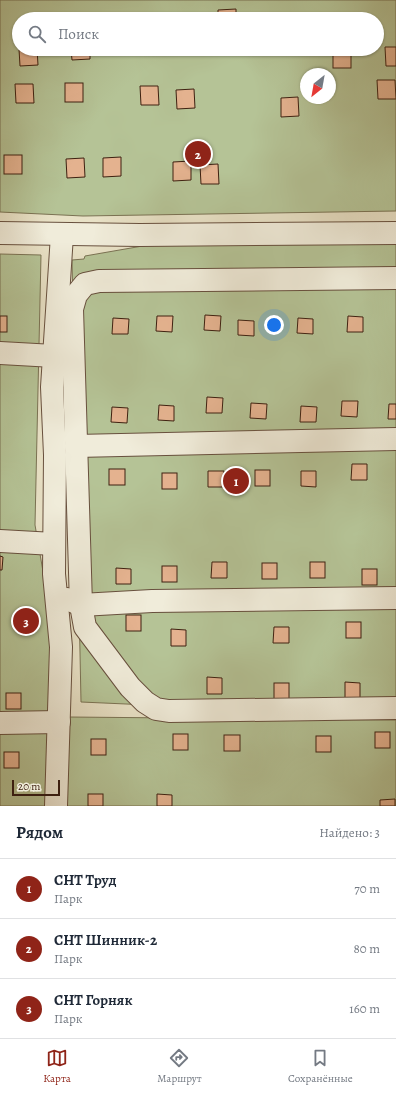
<!DOCTYPE html>
<html lang="ru">
<meta charset="utf-8">
<style>
:root{--surface:#fff;--page:#f6f6f7;--text:#1f2937;--muted:#747a83;--line:#e0e1e3;--accent:#8f2418}
body{margin:0;font-family:Alegreya,serif;background:var(--page);color:var(--text)}
.compass{position:absolute;left:300px;top:68px;width:36px;height:36px;border-radius:50%;background:var(--surface);box-shadow:0 1px 3px #0004;rotate:211deg}
.scale{position:absolute;left:12px;bottom:10px;width:48px;box-sizing:border-box;padding-left:4px;border:2px solid #3e2010;border-top:0;font-size:11px;line-height:14px;white-space:nowrap;color:#3e2010;-webkit-text-stroke:3px #f0ecda;paint-order:stroke}
.you{position:absolute;left:274px;top:325px;width:14px;height:14px;margin:-10px;border:3px solid #fff;border-radius:50%;background:#1a73e8;box-shadow:0 0 0 6px #1a73e833}
.badge{display:grid;place-items:center;width:26px;height:26px;border-radius:50%;background:var(--accent);color:#fff;font-size:13px;font-weight:700}
.pin{position:absolute;translate:-50% -50%;border:2px solid #fff;box-shadow:0 1px 4px #0006}
.list{margin:0;padding:0;list-style:none}
h2{display:flex;justify-content:space-between;align-items:center;height:52px;margin:0;padding:0 16px;font-size:17px}
h2 small{font-size:13px;font-weight:400;color:var(--muted)}
.list li{display:grid;grid-template-columns:26px 1fr auto;gap:12px;align-items:center;box-sizing:border-box;height:60px;padding:0 16px;border-top:1px solid var(--line)}
.list b{display:block;font-size:15px;white-space:nowrap}
.list p{margin:0;font-size:13px;white-space:nowrap;color:var(--muted)}
.list em{font-size:13px;font-style:normal;color:var(--muted)}
.icon{flex:none;width:22px;height:22px;fill:none;stroke:currentColor;stroke-width:2;stroke-linecap:round;stroke-linejoin:round}
.map{position:relative;flex:none;width:396px;height:806px;overflow:hidden}
.search{position:absolute;background:var(--surface);box-shadow:0 1px 3px #0004;left:12px;right:12px;top:12px;height:44px;display:flex;align-items:center;gap:10px;box-sizing:border-box;padding:0 14px;border-radius:22px;color:var(--muted);font-size:15px}
.sheet{height:232px;background:var(--surface)}
nav{display:flex;justify-content:space-around;align-items:center;box-sizing:border-box;height:56px;border-top:1px solid var(--line);background:var(--surface);font-size:11px;color:var(--muted)}
nav a{display:grid;justify-items:center;gap:2px}
nav .on{color:var(--accent)}
.map>svg:first-child{display:block}
.green{fill:#b5c396;stroke:#7a7253;fill-rule:evenodd}
.building{fill:#e4b28f;stroke:#3e2010}
.lines{fill:none;stroke-linecap:round;stroke-linejoin:round}
.minor-casing{stroke:#68503e;stroke-width:24}
.minor{stroke:#f0ecda;stroke-width:22}
</style>
<div class="map">
<svg width="396" height="806" viewBox="0 0 396 806">
<rect width="100%" height="100%" fill="#e8e1c6"/>
<filter id="stains"><feTurbulence type="fractalNoise" baseFrequency=".005" numOctaves="4"/><feColorMatrix values="0 0 0 0 .2 0 0 0 0 .09 0 0 0 0 .02 0 0 0 .5 -.17"/></filter>
<radialGradient id="worn" r=".72"><stop offset=".6" stop-color="#630" stop-opacity="0"/><stop offset="1" stop-color="#630" stop-opacity=".3"/></radialGradient>
<g class="green">
<path d="M 0,0 L 396,0 L 396,211 L 83,216 L 0,212 ZM 19,19 L 377,19 L 377,49 L 19,49 ZM 306,74 L 330,74 L 330,98 L 306,98 Z"/>
<polygon points="396,242 396,716 81,702 72,260 84,259 85,256 154,244"/>
<polygon points="0,254 41,255 35,525 68,717 396,720 396,806 0,806"/>
</g>
<g class="building">
<polygon points="236,9 236,19 218,19 218,10"/>
<polygon points="385,47 396,47 396,66 386,66"/>
<polygon points="19,49 37,49 38,65 20,66"/>
<polygon points="71,49 90,49 90,59 72,60"/>
<rect x="333" y="49" width="18" height="19"/>
<polygon points="377,80 395,80 396,99 378,99"/>
<rect x="65" y="83" width="18" height="19"/>
<polygon points="15,84 33,84 34,103 16,103"/>
<polygon points="140,86 158,86 159,105 141,105"/>
<polygon points="194,89 195,108 177,109 176,90"/>
<polygon points="298,97 299,116 281,117 281,98"/>
<rect x="4" y="155" width="18" height="19"/>
<polygon points="121,157 121,176 103,177 103,158"/>
<polygon points="84,158 85,177 67,178 66,159"/>
<polygon points="191,161 191,180 173,181 173,162"/>
<polygon points="218,164 219,184 201,184 200,165"/>
<polygon points="205,315 221,316 220,331 204,330"/>
<rect x="0" y="316" width="7" height="16"/>
<polygon points="157,316 173,316 172,332 156,331"/>
<polygon points="348,316 363,317 363,332 347,332"/>
<polygon points="113,318 129,319 128,334 112,334"/>
<polygon points="298,318 313,319 313,334 297,333"/>
<polygon points="238,320 254,321 254,336 238,335"/>
<polygon points="207,397 223,398 222,413 206,413"/>
<polygon points="342,401 358,401 357,417 341,416"/>
<polygon points="251,403 267,404 266,419 250,418"/>
<polygon points="389,404 396,404 396,419 388,419"/>
<polygon points="159,405 174,406 174,421 158,420"/>
<polygon points="301,406 317,407 316,422 300,422"/>
<polygon points="112,407 128,408 127,423 111,422"/>
<polygon points="352,464 367,464 367,480 351,480"/>
<rect x="109" y="469" width="16" height="16"/>
<rect x="255" y="470" width="15" height="16"/>
<polygon points="208,471 224,471 223,487 208,487"/>
<polygon points="301,471 316,471 316,487 301,486"/>
<rect x="162" y="473" width="15" height="16"/>
<polygon points="0,556 3,557 2,570 0,570"/>
<polygon points="212,562 227,562 227,578 211,578"/>
<rect x="310" y="562" width="15" height="16"/>
<rect x="262" y="563" width="15" height="16"/>
<rect x="162" y="566" width="15" height="16"/>
<polygon points="116,568 131,569 131,584 116,584"/>
<rect x="362" y="569" width="15" height="16"/>
<rect x="126" y="615" width="15" height="16"/>
<rect x="346" y="622" width="15" height="16"/>
<polygon points="274,627 289,627 289,643 273,643"/>
<polygon points="171,629 186,630 186,646 171,646"/>
<polygon points="207,677 222,678 222,694 207,694"/>
<polygon points="345,682 360,683 360,698 345,698"/>
<rect x="274" y="683" width="15" height="16"/>
<rect x="6" y="693" width="15" height="16"/>
<rect x="375" y="732" width="15" height="16"/>
<rect x="173" y="734" width="15" height="16"/>
<rect x="224" y="735" width="16" height="16"/>
<rect x="316" y="736" width="15" height="16"/>
<rect x="91" y="739" width="15" height="16"/>
<rect x="4" y="752" width="15" height="16"/>
<rect x="88" y="794" width="15" height="12"/>
<polygon points="157,794 172,795 172,806 157,806"/>
<polygon points="395,799 395,806 380,806 380,800"/>
</g>
<g class="lines">
<g class="minor-casing">
<g id="minor">
<polyline points="0,233 140,235 396,233"/>
<polyline points="396,278 99,281 85,284 76,295 72,309 81,605 85,627 130,687 145,702 156,709 169,711 396,708"/>
<polyline points="0,353 54,356"/>
<polyline points="76,446 396,439"/>
<polyline points="0,541 54,544"/>
<polyline points="67,599 81,605 152,601 396,598"/>
<polyline points="0,723 59,722"/>
<polyline points="56,806 61,647 54,574 55,455 52,387 62,235"/>
</g>
</g>
<use href="#minor" class="minor"/>
</g>
<rect width="100%" height="100%" filter="url(#stains)"/>
<rect width="100%" height="100%" fill="url(#worn)"/>
</svg>
<svg class="compass" viewBox="-18 -18 36 36"><path d="M0-13l5 13h-10z" fill="#e53935"/><path d="M0 13l5-13h-10z" fill="#747a83"/></svg>
<div class="scale">20 m</div>
<div class="you"></div>
<div class="pin badge" style="left:236px;top:481px">1</div>
<div class="pin badge" style="left:198px;top:154px">2</div>
<div class="pin badge" style="left:26px;top:621px">3</div>
<div class="search"><svg class="icon" aria-label="search" viewBox="0 0 24 24"><circle cx="10" cy="10" r="6"/><path d="M15 15l6 6"/></svg>Поиск</div>
</div>
<section class="sheet">
<h2>Рядом<small>Найдено: 3</small></h2>
<ul class="list">
<li><span class="badge">1</span><div><b>СНТ Труд</b><p>Парк</p></div><em>70 m</em></li>
<li><span class="badge">2</span><div><b>СНТ Шинник-2</b><p>Парк</p></div><em>80 m</em></li>
<li><span class="badge">3</span><div><b>СНТ Горняк</b><p>Парк</p></div><em>160 m</em></li>
</ul>
</section>
<nav>
<a class="on"><svg class="icon" aria-label="map" viewBox="0 0 24 24"><path d="M3 6l6-2 6 2 6-2v14l-6 2-6-2-6 2zM9 4v14M15 6v14"/></svg>Карта</a>
<a><svg class="icon" aria-label="directions" viewBox="0 0 24 24"><path d="M12 3l9 9-9 9-9-9zM9 14v-3h6M13 9l2 2-2 2"/></svg>Маршрут</a>
<a><svg class="icon" aria-label="saved" viewBox="0 0 24 24"><path d="M7 4h10v16l-5-4-5 4z"/></svg>Сохранённые</a>
</nav>
